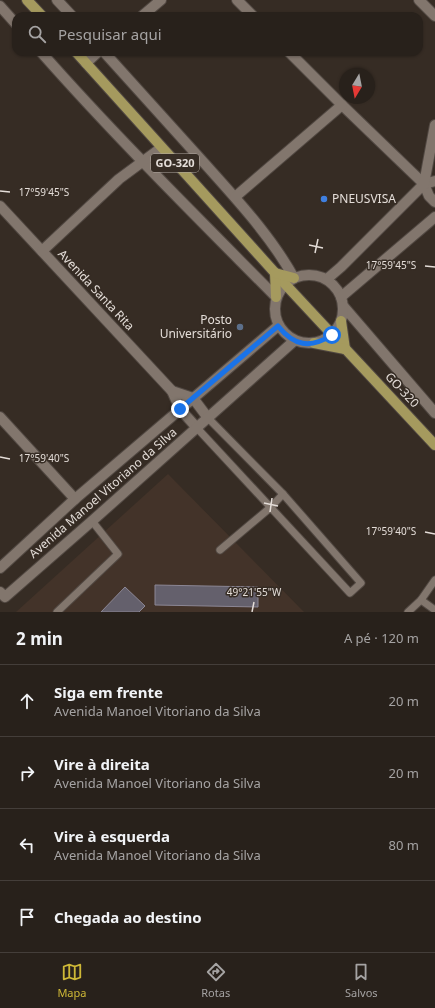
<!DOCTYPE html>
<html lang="pt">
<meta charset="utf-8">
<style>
:root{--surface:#28211b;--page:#342e28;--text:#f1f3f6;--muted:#a5a3a3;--line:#443e3a;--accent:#ceb837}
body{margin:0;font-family:"Noto Sans",sans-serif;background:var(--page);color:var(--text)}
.compass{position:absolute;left:339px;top:68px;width:36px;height:36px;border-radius:50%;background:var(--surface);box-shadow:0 1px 3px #0004;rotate:190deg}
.stop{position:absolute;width:12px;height:12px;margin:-9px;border:3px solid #1a73e8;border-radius:50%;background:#fff}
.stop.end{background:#1a73e8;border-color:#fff;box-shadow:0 1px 4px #0008}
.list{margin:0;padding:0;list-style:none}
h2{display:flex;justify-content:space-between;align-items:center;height:52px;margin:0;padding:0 16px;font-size:17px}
h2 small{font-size:13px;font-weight:400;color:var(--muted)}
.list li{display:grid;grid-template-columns:26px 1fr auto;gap:12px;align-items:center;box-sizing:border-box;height:72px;padding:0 16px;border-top:1px solid var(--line)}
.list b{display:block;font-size:15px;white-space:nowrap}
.list p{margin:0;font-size:13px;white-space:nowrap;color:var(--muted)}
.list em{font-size:13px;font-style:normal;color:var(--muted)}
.icon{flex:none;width:22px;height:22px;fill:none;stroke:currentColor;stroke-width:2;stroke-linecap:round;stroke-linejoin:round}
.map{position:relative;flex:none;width:435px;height:612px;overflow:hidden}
.search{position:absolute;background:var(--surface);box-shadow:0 1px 3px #0004;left:12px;right:12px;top:12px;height:44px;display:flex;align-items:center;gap:10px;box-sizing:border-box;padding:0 14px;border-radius:12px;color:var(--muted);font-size:15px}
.sheet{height:340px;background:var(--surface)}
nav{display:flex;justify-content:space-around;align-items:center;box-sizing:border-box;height:56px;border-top:1px solid var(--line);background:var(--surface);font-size:11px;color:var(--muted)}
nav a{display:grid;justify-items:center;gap:2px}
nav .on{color:var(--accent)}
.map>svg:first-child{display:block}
.built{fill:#433329}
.building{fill:#64606c;stroke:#8c8795}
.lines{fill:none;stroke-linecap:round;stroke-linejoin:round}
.lane-casing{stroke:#514842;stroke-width:9}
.street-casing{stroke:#514842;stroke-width:12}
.secondary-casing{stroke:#514842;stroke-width:12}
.primary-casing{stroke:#514842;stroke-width:12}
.lane{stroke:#82766d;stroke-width:7}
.street{stroke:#82766d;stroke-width:10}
.secondary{stroke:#82766d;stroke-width:10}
.primary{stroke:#a59a5e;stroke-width:10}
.route{stroke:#1a73e8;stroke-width:5}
.ticks{fill:none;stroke:#e4ddd8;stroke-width:1.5}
.shop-dot{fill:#3f7fe0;stroke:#362c24;stroke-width:1.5}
.service-dot{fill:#5c6f8a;stroke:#362c24;stroke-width:1.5}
.labels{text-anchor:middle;stroke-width:3;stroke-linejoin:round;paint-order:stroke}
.shield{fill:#362c24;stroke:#b0a8a2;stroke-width:1}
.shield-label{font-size:11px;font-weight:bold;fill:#e4ddd8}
.poi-label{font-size:12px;fill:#e4ddd8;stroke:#362c24;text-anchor:start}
.street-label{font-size:12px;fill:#e4ddd8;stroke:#362c24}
.ticks-label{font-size:10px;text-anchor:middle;fill:#e4ddd8;stroke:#362c24;stroke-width:3;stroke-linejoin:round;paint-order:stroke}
</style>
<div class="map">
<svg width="435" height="612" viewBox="0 0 435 612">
<rect width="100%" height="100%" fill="#362c24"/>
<polygon class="built" points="168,474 304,612 16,612"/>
<g class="building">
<polygon points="155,585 258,587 258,607 155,605"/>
<polygon points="125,587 145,606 139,612 101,612"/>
</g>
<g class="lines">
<g class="lane-casing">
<g id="lane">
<polyline points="197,428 350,593 361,583 283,494 208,418"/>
<polyline points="220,550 271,507 283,494"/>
<polyline points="421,600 435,610"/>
<polyline points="57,612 118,554 92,521"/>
<polyline points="408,612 421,600 435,580"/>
</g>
</g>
<g class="street-casing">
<g id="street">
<polyline points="57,0 72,16"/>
<polyline points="237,0 253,16"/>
<polyline points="419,0 435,16"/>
<polyline points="0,6 16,24"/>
<polyline points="142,16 161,0"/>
<path d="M 41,52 C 116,137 197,217 276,297"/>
<path d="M 104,52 C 138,90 172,127 206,165 C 237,200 271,236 294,278"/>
<polyline points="289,52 342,105 424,184 429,196 435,202"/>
<polyline points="86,63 98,52"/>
<polyline points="424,184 435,181"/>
<polyline points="235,197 342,105"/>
<polyline points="0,206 172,391 180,409 197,428"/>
<polyline points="42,251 119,179 161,148"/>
<polyline points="344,307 435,413"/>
<polyline points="172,391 193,398 208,418"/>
<polyline points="0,417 75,499"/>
</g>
</g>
<g class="secondary-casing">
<g id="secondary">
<circle cx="309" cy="309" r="34"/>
<polyline points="327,279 341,267 424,184 435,125"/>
<polyline points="341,297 435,217"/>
<polyline points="0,568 75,499 278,326"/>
<polyline points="0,592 5,597 13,590 92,521 294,341"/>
</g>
</g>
<g class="primary-casing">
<g id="primary">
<polyline points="27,0 42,16"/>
<polyline points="76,52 285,284 435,445"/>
<polyline points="275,273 276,297"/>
<polyline points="275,273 294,278"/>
<polyline points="341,321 345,349"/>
<polyline points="314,343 345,349"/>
</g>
</g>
<use href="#lane" class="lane"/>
<use href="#street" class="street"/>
<use href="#secondary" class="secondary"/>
<use href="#primary" class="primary"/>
</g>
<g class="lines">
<path class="route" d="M 180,409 L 278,326 C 294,346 310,349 332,335"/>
</g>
<path class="ticks" d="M 0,191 L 10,192M 309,245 L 323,248M 315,253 L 318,239M 425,266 L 435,267M 0,457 L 10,459M 264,503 L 278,506M 270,512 L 272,498M 425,532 L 435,534M 252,612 L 254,602"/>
<circle class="shop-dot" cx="324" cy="199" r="4"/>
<circle class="service-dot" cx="240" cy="327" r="4"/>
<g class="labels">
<rect class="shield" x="151" y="154" width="48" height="18" rx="3"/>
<g class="shield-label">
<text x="175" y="167">GO-320</text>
</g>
<g class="poi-label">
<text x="332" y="203">PNEUSVISA</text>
<text x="232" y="324" text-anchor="end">Posto<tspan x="232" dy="14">Universitário</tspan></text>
</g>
<g class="street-label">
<text transform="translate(96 290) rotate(47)" y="4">Avenida Santa Rita</text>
<text transform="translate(402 390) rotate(47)" y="4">GO-320</text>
<text transform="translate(103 493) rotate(-41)" y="4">Avenida Manoel Vitoriano da Silva</text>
</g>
</g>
<g class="ticks-label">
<text x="44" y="196">17°59'45"S</text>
<text x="391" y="269">17°59'45"S</text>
<text x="44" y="462">17°59'40"S</text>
<text x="391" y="535">17°59'40"S</text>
<text x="254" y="596">49°21'55"W</text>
</g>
</svg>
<svg class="compass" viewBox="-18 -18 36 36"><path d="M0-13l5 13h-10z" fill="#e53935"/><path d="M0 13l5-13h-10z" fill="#a5a3a3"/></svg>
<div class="stop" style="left:332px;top:335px"></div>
<div class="stop end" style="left:180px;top:409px"></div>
<div class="search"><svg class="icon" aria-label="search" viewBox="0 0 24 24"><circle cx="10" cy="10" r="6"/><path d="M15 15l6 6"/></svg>Pesquisar aqui</div>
</div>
<section class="sheet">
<h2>2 min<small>A pé · 120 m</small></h2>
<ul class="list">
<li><svg class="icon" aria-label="ahead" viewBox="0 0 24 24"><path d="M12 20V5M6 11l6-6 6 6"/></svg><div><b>Siga em frente</b><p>Avenida Manoel Vitoriano da Silva</p></div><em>20 m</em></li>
<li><svg class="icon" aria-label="right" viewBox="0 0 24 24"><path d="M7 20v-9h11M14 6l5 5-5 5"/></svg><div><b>Vire à direita</b><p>Avenida Manoel Vitoriano da Silva</p></div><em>20 m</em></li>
<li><svg class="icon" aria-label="left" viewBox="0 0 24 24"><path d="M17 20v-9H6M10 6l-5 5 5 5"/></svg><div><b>Vire à esquerda</b><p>Avenida Manoel Vitoriano da Silva</p></div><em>80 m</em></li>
<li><svg class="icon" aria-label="arrive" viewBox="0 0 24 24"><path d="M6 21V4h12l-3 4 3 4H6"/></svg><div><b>Chegada ao destino</b></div></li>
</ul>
</section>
<nav>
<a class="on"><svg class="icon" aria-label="map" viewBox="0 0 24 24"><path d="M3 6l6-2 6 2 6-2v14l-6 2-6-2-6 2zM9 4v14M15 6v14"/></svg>Mapa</a>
<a><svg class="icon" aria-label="directions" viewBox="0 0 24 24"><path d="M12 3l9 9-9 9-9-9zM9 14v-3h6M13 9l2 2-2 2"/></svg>Rotas</a>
<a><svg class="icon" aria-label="saved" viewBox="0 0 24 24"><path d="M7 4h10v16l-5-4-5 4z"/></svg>Salvos</a>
</nav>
